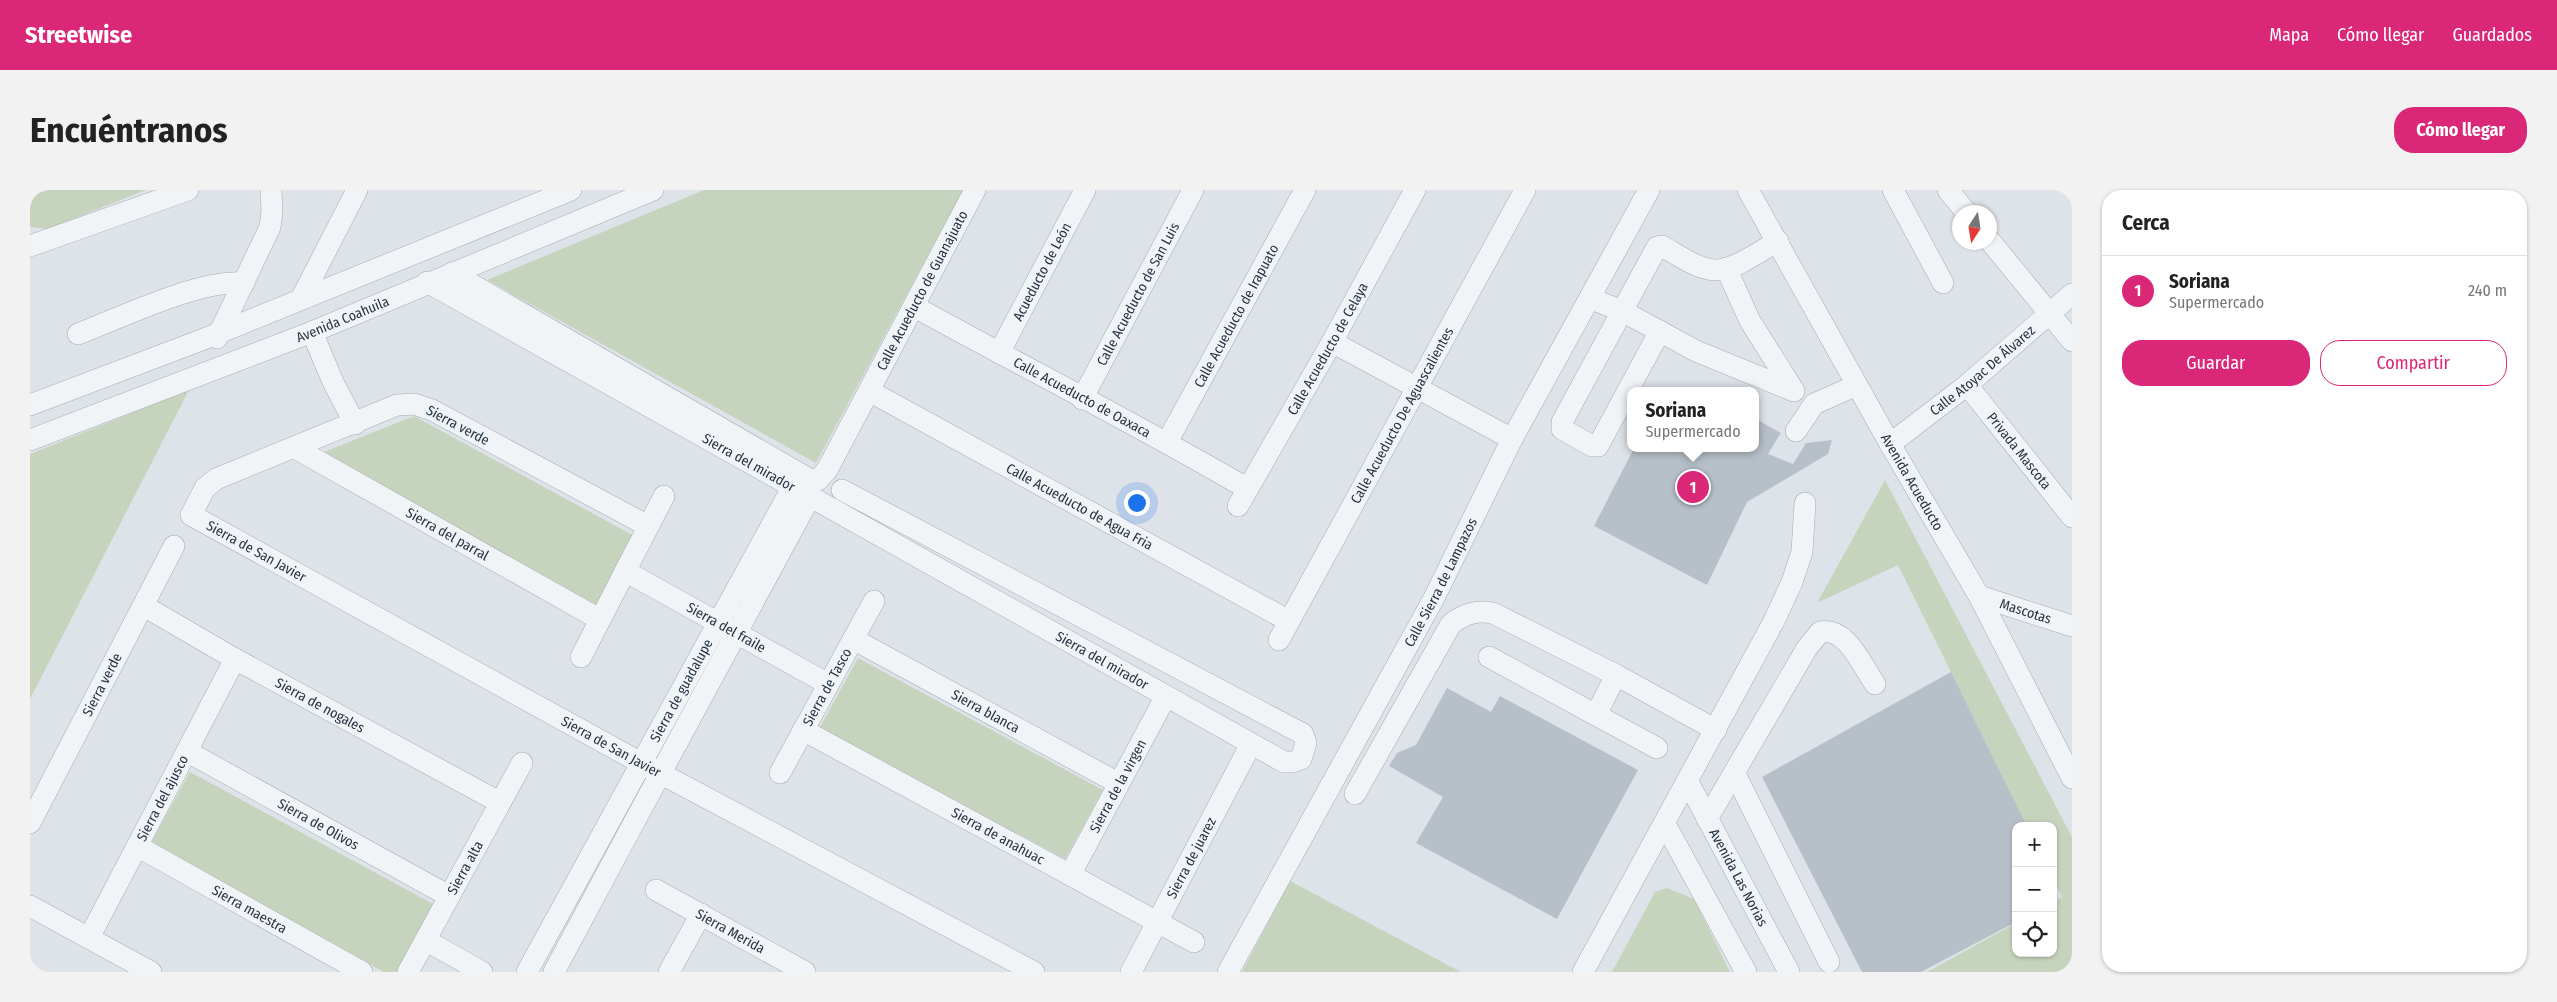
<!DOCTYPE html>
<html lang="es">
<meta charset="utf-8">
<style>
:root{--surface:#fff;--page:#f2f2f2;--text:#222;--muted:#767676;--line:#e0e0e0;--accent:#db2777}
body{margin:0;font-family:"Fira Sans Condensed",sans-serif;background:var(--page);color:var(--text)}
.controls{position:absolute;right:15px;bottom:15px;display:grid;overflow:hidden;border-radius:10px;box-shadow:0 1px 4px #0004}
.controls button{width:45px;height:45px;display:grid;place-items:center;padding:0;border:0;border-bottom:1px solid var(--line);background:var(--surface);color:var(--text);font:25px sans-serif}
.compass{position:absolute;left:1922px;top:15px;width:45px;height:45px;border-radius:50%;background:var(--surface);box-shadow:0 1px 4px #0004;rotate:192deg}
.you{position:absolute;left:1106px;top:312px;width:18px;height:18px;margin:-12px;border:4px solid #fff;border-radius:50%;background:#1a73e8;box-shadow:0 0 0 8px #1a73e833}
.badge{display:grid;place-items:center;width:32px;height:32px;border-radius:50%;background:var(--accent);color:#fff;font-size:16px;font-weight:700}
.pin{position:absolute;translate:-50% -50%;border:2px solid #fff;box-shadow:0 1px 5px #0006}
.popup{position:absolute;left:1597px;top:197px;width:132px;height:65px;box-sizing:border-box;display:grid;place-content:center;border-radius:10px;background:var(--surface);filter:drop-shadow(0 1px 4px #0005);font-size:16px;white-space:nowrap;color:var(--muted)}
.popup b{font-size:19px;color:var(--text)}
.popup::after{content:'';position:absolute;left:50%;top:100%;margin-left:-10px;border:10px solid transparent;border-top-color:var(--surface)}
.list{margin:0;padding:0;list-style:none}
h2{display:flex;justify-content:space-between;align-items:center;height:65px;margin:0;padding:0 20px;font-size:21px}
h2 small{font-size:16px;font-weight:400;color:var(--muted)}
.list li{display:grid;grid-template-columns:32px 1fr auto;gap:15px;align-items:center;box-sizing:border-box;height:70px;padding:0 20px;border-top:1px solid var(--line)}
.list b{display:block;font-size:19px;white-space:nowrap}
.list p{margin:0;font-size:16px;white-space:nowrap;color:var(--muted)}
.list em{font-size:16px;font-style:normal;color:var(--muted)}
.actions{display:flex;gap:10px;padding:15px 20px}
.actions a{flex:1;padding:11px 0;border:1px solid var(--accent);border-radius:20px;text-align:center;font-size:18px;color:var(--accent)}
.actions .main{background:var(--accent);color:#fff}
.icon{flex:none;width:28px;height:28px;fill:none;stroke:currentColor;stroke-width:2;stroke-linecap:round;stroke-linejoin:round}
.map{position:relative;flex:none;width:2042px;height:782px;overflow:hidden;border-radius:20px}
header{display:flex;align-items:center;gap:30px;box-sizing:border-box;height:70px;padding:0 25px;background:var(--accent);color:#fff}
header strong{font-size:24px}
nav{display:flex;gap:28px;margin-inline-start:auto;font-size:18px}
.intro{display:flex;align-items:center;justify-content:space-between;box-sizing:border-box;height:120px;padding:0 30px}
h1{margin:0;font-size:35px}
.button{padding:12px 22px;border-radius:20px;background:var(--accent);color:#fff;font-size:18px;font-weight:700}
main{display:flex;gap:30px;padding:0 30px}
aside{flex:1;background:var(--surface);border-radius:20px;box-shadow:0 1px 4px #0004}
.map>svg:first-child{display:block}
.green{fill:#c6d4be}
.building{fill:#b7c0c9}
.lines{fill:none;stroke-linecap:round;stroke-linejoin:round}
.minor-casing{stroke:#a3abb3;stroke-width:22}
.minor{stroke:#f1f4f7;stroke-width:21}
.labels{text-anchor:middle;stroke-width:4;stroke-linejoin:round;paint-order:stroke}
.street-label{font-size:14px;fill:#253341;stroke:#edf2f6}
</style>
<header>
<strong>Streetwise</strong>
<nav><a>Mapa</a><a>Cómo llegar</a><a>Guardados</a></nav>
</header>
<div class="intro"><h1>Encuéntranos</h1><a class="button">Cómo llegar</a></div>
<main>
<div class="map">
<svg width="2042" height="782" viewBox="0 0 2042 782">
<rect width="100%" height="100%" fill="#dee3e9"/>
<g class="green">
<polygon points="0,0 116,0 18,39 0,37"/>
<polygon points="674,0 933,0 786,273 457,90"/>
<polygon points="159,200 0,509 0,264"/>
<polygon points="384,226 604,346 566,420 289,264"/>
<polygon points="1855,290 2042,647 2042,782 1897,782 1986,733 1986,763 2023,763 2023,712 2032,707 2023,689 2023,636 1997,636 1868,375 1787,413"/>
<polygon points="828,468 1073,600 1035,669 790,537"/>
<polygon points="160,582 403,714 366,782 354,782 120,655"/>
<polygon points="1260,691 1431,782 1212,782"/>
<polygon points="1637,698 1664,709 1700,782 1582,782 1625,702"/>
</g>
<g class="building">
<polygon points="1726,229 1751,243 1738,264 1763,274 1776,253 1802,250 1798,264 1717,312 1677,395 1564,336 1604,258 1726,258"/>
<polygon points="1921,482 1997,636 1986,636 1986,732 1891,782 1832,782 1732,587"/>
<polygon points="1417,498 1461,522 1470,506 1608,580 1527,729 1386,653 1413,607 1359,576 1367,563 1386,555"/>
</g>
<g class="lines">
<g class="minor-casing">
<g id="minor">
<path id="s1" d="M 1718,0 L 1860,254 L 1949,406 L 2042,588"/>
<polyline points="1863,0 1913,93"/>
<polyline points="1918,0 1936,22"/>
<polyline points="1960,51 2042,151"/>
<polyline points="0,56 158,0"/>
<path id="s2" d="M 422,83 L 779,289 L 788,290 L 797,280 L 945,0"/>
<path id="s3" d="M 397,92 L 1254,572 L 1263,572 L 1271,569 L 1276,553 L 1273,544 L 812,300"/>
<polyline points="271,109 327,0"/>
<polyline points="1562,109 1594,122 1666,161 1764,201 1720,131 1696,78"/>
<path id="s4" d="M 885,117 C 996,178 1108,235 1218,299"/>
<path d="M 1630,141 L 1568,256 L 1562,256 L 1532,239 L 1532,232 L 1627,57 L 1632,56 C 1648,65 1667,79 1685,80 C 1703,81 1732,60 1748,51"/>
<polyline points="282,142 303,192 325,234"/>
<path d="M 48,144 C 92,127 170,89 214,93"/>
<polyline points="187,148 240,37 242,22 241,0"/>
<polyline points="1302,152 1482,249"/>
<path id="s5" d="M 969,163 L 1055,0"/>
<path id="s6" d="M 1937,195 L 2042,327"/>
<path id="s7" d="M 841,202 L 1259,431"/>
<path id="s8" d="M 1052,209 L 1163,0"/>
<polyline points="0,215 174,149 541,0"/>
<polyline points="1766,241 1784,214 1827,195"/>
<path id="s9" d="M 0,250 L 282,142 L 623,0"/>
<path id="s10" d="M 1137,252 L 1275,0"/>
<path id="s11" d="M 1860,254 L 1937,195 L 2042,104"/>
<path id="s12" d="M 265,258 L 569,429"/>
<path id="s13" d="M 1208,316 L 1302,152 L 1385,0"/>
<path id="s14" d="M 618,336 L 402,220 L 384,214 L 367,215 L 186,289 L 175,298 L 161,325 L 611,573 L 1004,782"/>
<path id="s15" d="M 595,381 L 798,494"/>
<path id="s16" d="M 1949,406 L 2042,436"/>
<path id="s17" d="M 114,416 L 205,469 L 469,612"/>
<path id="s18" d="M 823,449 L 1088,593"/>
<path id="s19" d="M 1249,450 L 1495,0"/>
<polyline points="551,467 634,306"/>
<polyline points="1459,467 1627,558"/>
<polyline points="1566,525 1586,485"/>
<path id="s20" d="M 773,540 L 1164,752"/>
<path id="s21" d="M 158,562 L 419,706"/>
<path id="s22" d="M 750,583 L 844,411"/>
<polyline points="1705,584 1799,772"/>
<path id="s23" d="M 1658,592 L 1759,782"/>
<path d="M 1325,604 L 1421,434 C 1434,424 1446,420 1463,423 L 1586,485 L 1686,540"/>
<path d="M 1677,629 L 1777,458 L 1790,442 C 1817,437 1831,474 1845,494"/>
<path id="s24" d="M 0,633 L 144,356"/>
<polyline points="1635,634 1716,782"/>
<path id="s25" d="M 107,656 L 332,782"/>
<path id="s26" d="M 1040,685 L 1136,506"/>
<path id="s27" d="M 626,700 L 775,782"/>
<polyline points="0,716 121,782"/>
<path id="s28" d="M 59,748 L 205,469"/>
<polyline points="397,751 452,782"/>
<path id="s29" d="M 378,782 L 492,573"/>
<path id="s30" d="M 497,782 L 762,298"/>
<path d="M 524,782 C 608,623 695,466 780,307"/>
<polyline points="639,782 671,724"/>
<path id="s31" d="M 1101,782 L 1221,554"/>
<path id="s32" d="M 1198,782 L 1404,408 L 1482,249 L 1619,0"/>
<polyline points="1553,782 1744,431 1762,392 1772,362 1775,313"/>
</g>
</g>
<use href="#minor" class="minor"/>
</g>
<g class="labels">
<g class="street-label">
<text dy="5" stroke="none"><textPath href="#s5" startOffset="92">Acueducto de León</textPath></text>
<text dy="5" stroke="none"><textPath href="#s2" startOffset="638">Calle Acueducto de Guanajuato</textPath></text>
<text dy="5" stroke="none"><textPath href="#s8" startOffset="119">Calle Acueducto de San Luis</textPath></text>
<text dy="5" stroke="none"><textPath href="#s10" startOffset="144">Calle Acueducto de Irapuato</textPath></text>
<text dy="5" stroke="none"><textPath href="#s9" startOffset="335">Avenida Coahuila</textPath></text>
<text dy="5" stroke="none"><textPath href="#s13" startOffset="181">Calle Acueducto de Celaya</textPath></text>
<text dy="5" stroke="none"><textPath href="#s11" startOffset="118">Calle Atoyac De Álvarez</textPath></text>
<text dy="5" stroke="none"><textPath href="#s4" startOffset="190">Calle Acueducto de Oaxaca</textPath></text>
<text dy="5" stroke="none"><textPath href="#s19" startOffset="256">Calle Acueducto De Aguascalientes</textPath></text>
<text transform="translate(428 235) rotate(28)" y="5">Sierra verde</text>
<text dy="5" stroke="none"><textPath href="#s6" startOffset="84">Privada Mascota</textPath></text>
<text dy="5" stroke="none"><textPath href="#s3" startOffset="369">Sierra del mirador</textPath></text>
<text dy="5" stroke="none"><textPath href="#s1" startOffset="335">Avenida Acueducto</textPath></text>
<text dy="5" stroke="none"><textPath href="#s7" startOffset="238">Calle Acueducto de Agua Fria</textPath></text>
<text dy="5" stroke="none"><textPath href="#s12" startOffset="175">Sierra del parral</textPath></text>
<text dy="5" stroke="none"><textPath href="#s14" startOffset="596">Sierra de San Javier</textPath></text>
<text dy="5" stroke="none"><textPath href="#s32" startOffset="444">Calle Sierra de Lampazos</textPath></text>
<text dy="5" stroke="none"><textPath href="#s16" startOffset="49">Mascotas</textPath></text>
<text dy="5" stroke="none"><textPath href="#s15" startOffset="116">Sierra del fraile</textPath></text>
<text dy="5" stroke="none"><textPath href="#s3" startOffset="774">Sierra del mirador</textPath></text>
<text dy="5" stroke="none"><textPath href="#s24" startOffset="156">Sierra verde</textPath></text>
<text dy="5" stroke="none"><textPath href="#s22" startOffset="98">Sierra de Tasco</textPath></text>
<text dy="5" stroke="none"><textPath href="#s30" startOffset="321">Sierra de guadalupe</textPath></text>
<text dy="5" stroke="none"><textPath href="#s17" startOffset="202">Sierra de nogales</textPath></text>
<text dy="5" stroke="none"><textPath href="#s18" startOffset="151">Sierra blanca</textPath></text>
<text dy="5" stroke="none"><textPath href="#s14" startOffset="1001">Sierra de San Javier</textPath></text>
<text dy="5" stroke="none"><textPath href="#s26" startOffset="101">Sierra de la virgen</textPath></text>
<text dy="5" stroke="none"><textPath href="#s28" startOffset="158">Sierra del ajusco</textPath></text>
<text dy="5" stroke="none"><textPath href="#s21" startOffset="149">Sierra de Olivos</textPath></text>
<text dy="5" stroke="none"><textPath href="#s20" startOffset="222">Sierra de anahuac</textPath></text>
<text dy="5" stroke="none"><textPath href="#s31" startOffset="129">Sierra de juarez</textPath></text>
<text dy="5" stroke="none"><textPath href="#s29" startOffset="119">Sierra alta</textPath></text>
<text dy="5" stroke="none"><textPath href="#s23" startOffset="108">Avenida Las Norias</textPath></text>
<text dy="5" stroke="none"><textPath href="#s25" startOffset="129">Sierra maestra</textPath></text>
<text dy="5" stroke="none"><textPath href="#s27" startOffset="85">Sierra Merida</textPath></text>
</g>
</g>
</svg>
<div class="controls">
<button>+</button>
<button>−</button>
<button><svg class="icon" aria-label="locate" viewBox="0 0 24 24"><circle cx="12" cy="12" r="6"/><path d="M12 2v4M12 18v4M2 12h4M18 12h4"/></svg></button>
</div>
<svg class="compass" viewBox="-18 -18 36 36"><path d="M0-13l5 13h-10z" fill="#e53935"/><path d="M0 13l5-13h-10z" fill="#767676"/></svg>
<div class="you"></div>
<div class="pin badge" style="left:1663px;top:297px">1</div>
<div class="popup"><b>Soriana</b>Supermercado</div>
</div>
<aside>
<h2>Cerca<small></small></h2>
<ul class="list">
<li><span class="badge">1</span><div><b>Soriana</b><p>Supermercado</p></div><em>240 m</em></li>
</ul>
<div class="actions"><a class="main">Guardar</a><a>Compartir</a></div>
</aside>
</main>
